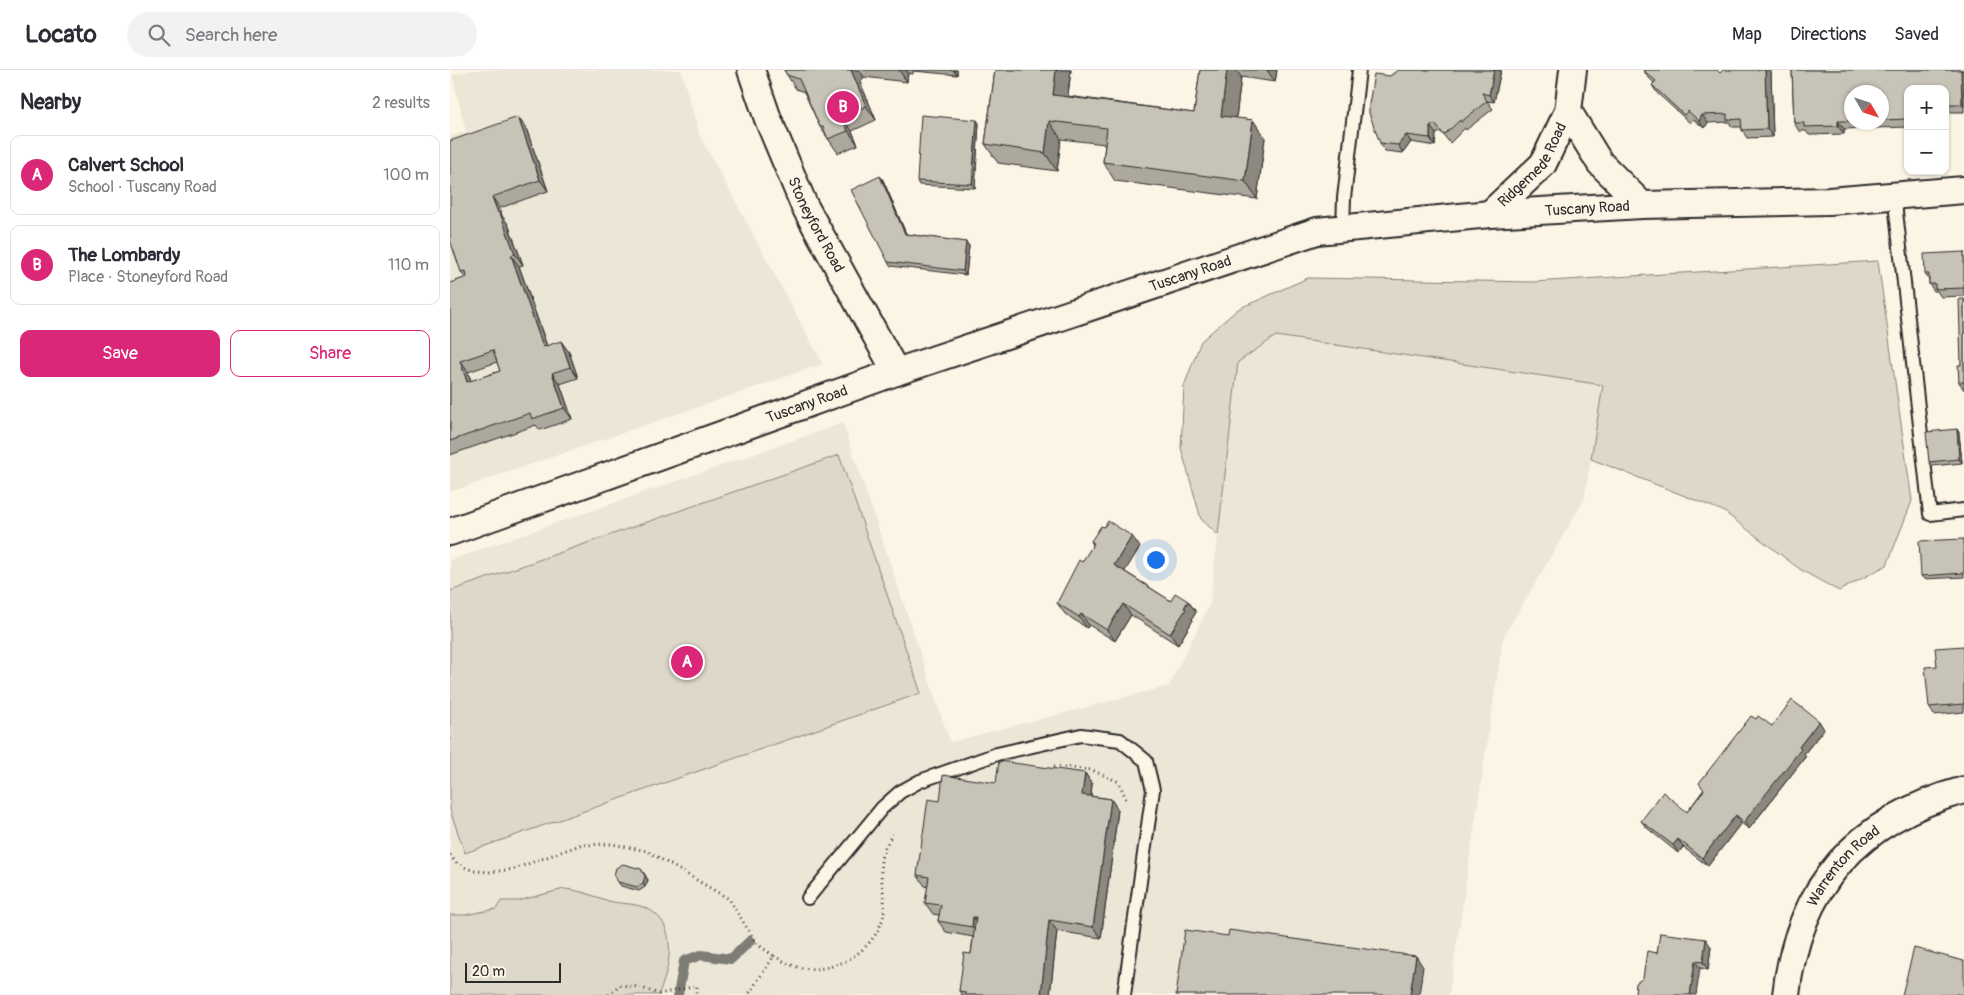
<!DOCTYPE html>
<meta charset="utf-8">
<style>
:root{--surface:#fff;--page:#f2f2f3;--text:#2b2b33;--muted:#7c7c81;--line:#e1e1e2;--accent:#db2777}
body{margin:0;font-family:Pangolin,sans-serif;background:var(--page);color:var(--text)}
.controls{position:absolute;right:15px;top:15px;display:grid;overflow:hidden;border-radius:10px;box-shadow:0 1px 4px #0004}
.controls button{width:45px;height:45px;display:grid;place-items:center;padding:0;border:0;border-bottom:1px solid var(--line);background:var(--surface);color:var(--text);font:25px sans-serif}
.compass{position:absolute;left:1394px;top:15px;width:45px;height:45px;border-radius:50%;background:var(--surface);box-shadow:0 1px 4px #0004;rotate:129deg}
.scale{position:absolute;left:15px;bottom:12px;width:96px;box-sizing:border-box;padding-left:5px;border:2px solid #2b2b2b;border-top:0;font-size:14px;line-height:18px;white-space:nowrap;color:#2b2b2b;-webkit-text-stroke:4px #fcf5e5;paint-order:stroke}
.you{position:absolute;left:705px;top:489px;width:18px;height:18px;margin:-12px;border:4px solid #fff;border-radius:50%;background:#1a73e8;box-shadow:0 0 0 8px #1a73e833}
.badge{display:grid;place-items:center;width:32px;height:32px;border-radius:50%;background:var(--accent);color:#fff;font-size:16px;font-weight:700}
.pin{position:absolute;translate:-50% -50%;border:2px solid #fff;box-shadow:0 1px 5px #0006}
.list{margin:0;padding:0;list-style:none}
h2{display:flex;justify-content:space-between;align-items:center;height:65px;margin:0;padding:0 20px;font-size:21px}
h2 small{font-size:16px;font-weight:400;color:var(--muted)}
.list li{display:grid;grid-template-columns:32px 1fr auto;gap:15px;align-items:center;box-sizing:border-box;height:80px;margin:0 10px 10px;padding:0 10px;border:1px solid var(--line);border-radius:10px}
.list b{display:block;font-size:19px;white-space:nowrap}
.list p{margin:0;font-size:16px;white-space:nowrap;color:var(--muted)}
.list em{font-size:16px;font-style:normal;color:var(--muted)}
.actions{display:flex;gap:10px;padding:15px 20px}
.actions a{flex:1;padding:11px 0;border:1px solid var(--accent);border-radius:10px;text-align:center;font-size:18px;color:var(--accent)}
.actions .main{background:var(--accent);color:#fff}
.icon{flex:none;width:28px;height:28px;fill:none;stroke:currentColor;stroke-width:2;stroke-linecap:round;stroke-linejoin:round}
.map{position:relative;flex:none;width:1514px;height:925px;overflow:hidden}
header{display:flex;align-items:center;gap:30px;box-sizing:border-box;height:70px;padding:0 25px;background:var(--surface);border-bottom:1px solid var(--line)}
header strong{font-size:24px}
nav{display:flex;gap:28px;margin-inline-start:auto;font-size:18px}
.search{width:350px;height:45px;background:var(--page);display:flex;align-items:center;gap:12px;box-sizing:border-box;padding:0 18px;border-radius:28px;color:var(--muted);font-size:19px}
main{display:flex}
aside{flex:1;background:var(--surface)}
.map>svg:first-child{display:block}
.built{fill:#ece6d7}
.green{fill:#ded8ca;stroke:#84827a}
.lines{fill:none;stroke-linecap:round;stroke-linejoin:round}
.stream{stroke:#7d7b74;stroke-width:10}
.service-casing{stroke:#2b2b2b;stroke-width:16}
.minor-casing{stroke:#2b2b2b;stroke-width:30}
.path{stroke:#2b2b2b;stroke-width:3;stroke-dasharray:1 4;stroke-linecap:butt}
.service{stroke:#fcf5e5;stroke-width:12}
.minor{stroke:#fcf5e5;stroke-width:26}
.wall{fill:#aca89d;stroke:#2b2b2b;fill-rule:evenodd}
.shaded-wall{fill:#8c8880;stroke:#2b2b2b}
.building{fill:#c8c3b7;stroke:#2b2b2b;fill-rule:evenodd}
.labels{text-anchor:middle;stroke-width:4;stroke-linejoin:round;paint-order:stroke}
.street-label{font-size:15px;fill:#2b2b2b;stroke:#fcf5e5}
</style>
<header>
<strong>Locato</strong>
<div class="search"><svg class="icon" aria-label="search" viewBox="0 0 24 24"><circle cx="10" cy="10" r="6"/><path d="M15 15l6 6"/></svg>Search here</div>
<nav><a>Map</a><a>Directions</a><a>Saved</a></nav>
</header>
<main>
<aside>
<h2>Nearby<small>2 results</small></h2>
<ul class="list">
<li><span class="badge">A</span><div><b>Calvert School</b><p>School · Tuscany Road</p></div><em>100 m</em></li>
<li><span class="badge">B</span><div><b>The Lombardy</b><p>Place · Stoneyford Road</p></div><em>110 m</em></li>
</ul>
<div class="actions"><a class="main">Save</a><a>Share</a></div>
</aside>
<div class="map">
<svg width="1514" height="925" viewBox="0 0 1514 925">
<rect width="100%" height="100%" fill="#fcf5e5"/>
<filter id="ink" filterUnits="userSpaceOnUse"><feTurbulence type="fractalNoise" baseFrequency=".02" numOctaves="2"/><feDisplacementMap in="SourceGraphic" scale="10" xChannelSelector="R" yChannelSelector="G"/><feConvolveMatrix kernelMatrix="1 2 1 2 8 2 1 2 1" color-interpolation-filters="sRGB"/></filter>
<g filter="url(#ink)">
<g class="built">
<polygon points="22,0 231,0 250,66 373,294 0,422 0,66 16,62 2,5"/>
<polygon points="826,266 1154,315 1134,430 1053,568 999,925 40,925 0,895 0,490 393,353 500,672 719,616 760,533 788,291"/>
</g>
<g class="green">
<polygon points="1428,191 1462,431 1437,495 1389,521 1351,500 1273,441 1141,389 1153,315 826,266 788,292 768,465 751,449 731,378 734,316 751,271 788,239 858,208 1083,212"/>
<polygon points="389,385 471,623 15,783 0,740 0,521"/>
<path d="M 114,819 C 130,820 143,826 159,831 C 170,834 183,833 193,837 C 230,850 221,898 208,925 L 0,925 L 0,845 L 15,845 L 46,839 L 51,831 L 68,831 Z"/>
</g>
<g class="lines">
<polyline class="stream" points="228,925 234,891 251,885 281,889 300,871"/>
<g class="service-casing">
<g id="service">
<polyline points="1444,124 1480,444 1514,440"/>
<polyline points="893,158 894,128 909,0"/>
<polyline points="358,828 432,738 450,722 470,711 547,684 631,665 670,670 696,691 703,720 674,925"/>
</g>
</g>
<g class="minor-casing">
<g id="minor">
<path id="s1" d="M 301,0 L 318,49 L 354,135 L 446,302"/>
<polyline points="1118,41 1150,93 1192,135"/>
<path id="s2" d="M 1040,144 L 1093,94 L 1118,41 L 1123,0"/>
<path id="s3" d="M 0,462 L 446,302 L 867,161 L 1040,144 L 1192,135 L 1379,131 L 1514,120"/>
<path id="s4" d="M 1336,925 C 1348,816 1408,749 1514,720"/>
</g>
</g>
<g class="path">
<polyline points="604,696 642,700 669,712 677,732"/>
<polyline points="0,785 7,794 24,801 41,802 64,799 130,775 162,774 197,781 279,829 307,874 324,886 298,925"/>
<path d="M 324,886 C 330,889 337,894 344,896 C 379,907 420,885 432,851 C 439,831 427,806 432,785 C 434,778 439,771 442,764"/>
<polyline points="159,925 169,915 189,917 209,924 247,916 246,925"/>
</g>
<use href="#service" class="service"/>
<use href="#minor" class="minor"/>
</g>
<g class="wall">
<polygon points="334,0 507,0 507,5 463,1 463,4 458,3 457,12 414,7 410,12 426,50 402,61 408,75 388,83 370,57 354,22 346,19 337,5"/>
<polygon points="545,0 621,0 618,26 744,43 750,0 827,0 825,12 791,7 786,48 803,50 815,68 807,129 665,111 653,92 655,74 611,69 607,101 548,93 535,74"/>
<polygon points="948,0 1051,0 1044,32 1037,31 1043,39 1016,60 1015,58 1000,73 991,62 986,64 985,76 961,72 953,83 935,81 930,73 940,6"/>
<polygon points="1193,0 1270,3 1321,1 1323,67 1297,68 1292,60 1292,57 1282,57 1279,52 1258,53 1254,58 1243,49 1240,53 1207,23 1202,15 1204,13 1199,8"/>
<path d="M 1342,0 L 1514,0 L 1514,42 L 1495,42 L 1495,19 L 1458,19 L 1458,57 L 1394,59 L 1394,64 L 1359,65 L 1356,61 L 1349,61 L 1344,53 ZM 1402,22 L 1432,22 L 1432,52 L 1402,52 Z"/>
<path d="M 68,47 L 76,58 L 98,121 L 50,138 L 52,146 L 58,154 L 73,195 L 69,196 L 97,276 L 119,282 L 128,308 L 110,314 L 122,349 L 90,360 L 86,355 L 0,385 L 0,213 L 15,208 L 11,202 ZM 47,292 L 50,301 L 21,311 L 18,302 Z"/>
<polygon points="529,53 525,118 469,115 467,111"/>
<polygon points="430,106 433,110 456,164 516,172 519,176 516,205 440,196 438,192"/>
<polygon points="1514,182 1514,226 1491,227 1487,221 1484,221 1479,214 1479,210 1475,204"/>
<polygon points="1514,229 1514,320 1509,312 1511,295"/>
<polygon points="1507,359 1509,363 1512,393 1482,396 1479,392"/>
<polygon points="1514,469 1514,507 1474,509 1471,506"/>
<polygon points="641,471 690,477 674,501 721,531 738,531 746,542 742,549 743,550 728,575 681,545 665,571 639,555 637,558 615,544 607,533 643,475"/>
<polygon points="1514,576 1514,642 1484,645 1479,637 1487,596"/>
<polygon points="1306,649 1322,656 1374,659 1354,684 1356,686 1299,759 1291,753 1258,796 1233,777 1228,783 1197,758 1191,751 1237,742"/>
<polygon points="635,703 642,714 641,726 661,729 668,740 651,868 607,861 600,925 512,925 509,921 521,884 523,867 496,862 488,851 489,845 483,844 475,833 478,817 475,816 467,805 490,731 546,713"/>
<polygon points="194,803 198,810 195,817 189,821 171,816 168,812"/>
<polygon points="1261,877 1258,900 1250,898 1193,908 1207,883"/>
</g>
<g class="shaded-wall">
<polygon points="401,0 409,0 414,7 410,12 426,50 416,36"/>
<polygon points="449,0 456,0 458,3 457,12"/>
<polygon points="503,0 507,0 507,5"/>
<polygon points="606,0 621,0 615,43 603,25"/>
<polygon points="777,0 786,0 791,7 784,65 771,46"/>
<polygon points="817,0 827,0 825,12"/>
<polygon points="1044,0 1051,0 1044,32 1039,25"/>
<polygon points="1315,0 1320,0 1321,1 1323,67 1317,59"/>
<polygon points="1511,0 1514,0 1514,37 1512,34"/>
<polygon points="1252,45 1258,53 1254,58 1249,51"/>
<polygon points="68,47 76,58 98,121 90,110"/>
<polygon points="392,47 402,61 408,75 398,61"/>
<polygon points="527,50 529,53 525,118 522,114"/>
<polygon points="803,50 815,68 807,129 795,111"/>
<polygon points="599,51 611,69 607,101 595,83"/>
<polygon points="1388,51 1394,59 1394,64 1388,56"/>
<polygon points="980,56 986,64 985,76 980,68"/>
<polygon points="956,65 961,72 953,83 948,75"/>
<polygon points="430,106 433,110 458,168 455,164"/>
<polygon points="42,127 50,138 52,146 58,154 73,195 65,184 48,143"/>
<polygon points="516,172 519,176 516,205 513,201"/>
<polygon points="61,185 69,196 101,288 93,277"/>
<polygon points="111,271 119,282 128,308 120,297"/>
<polygon points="10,291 18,302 25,323 17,312"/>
<polygon points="102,303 110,314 122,349 114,338"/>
<polygon points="1507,359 1509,363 1512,393 1509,389"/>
<polygon points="682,466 690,477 672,506 664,495"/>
<polygon points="738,531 746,542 742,549 743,550 728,575 720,564"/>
<polygon points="673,534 681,545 665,571 657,560"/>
<polygon points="631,544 639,555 637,558 629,547"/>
<polygon points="1369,651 1374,659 1354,684 1356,686 1299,759 1294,752 1349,677"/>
<polygon points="635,703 642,714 640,736 632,725"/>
<polygon points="661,729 668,740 651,868 643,857"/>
<polygon points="1286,745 1291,753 1258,796 1252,788"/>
<polygon points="1228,769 1233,777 1228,783 1223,775"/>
<polygon points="191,799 198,810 195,817 193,813"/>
<polygon points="523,847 531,858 530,868 522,857"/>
<polygon points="599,850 607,861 600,925 591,925"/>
<polygon points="1256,869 1261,877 1258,900 1253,892"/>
<polygon points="966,886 973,897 969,925 960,925"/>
<polygon points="1245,891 1250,898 1246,925 1240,925"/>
</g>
<g class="building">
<polygon points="334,0 401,0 416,36 392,47 398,61 378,69 373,57 370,57 349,9 337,5"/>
<polygon points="545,0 606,0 603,25 744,43 750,0 777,0 771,46 803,50 795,111 653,92 657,58 599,51 595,83 535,74"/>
<polygon points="948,0 1044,0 1039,25 1032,23 1037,31 1011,52 1010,50 994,65 985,54 980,56 980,68 956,65 948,75 930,73 919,43 919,34 924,4 940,6"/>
<polygon points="1193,0 1267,0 1270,3 1273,0 1315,0 1317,59 1292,60 1291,49 1277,50 1277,44 1252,45 1249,51 1238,41 1234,45 1202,15 1206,11"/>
<polygon points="1342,0 1511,0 1512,34 1495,34 1495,19 1458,19 1458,49 1432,50 1432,22 1402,22 1402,51 1388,51 1388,56 1354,57 1354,53 1344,53"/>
<polygon points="471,45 527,50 522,114 467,111"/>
<path d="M 68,47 L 90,110 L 42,127 L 48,143 L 50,143 L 65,184 L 61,185 L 93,277 L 111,271 L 120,297 L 102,303 L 114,338 L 82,349 L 80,343 L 0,371 L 0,213 L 17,207 L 16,201 L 11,202 L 0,170 L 0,71 ZM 43,280 L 50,301 L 17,312 L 10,291 Z"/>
<polygon points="430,106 455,164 516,172 513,201 438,192 401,120"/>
<polygon points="1514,182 1514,218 1485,219 1485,214 1479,214 1479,204 1475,204 1474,184"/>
<polygon points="1509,229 1514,229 1514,312 1509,312 1508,295 1511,295"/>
<polygon points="1507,359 1509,389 1479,392 1476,362"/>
<polygon points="658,451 682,466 664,495 721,531 725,523 738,531 734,538 736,539 720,564 673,534 657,560 631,544 629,547 607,533 629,490 632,492 644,473 641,471 651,456 654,457"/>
<polygon points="1514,469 1514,503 1471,506 1469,471"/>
<polygon points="1514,576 1514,634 1479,637 1475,597 1487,596 1485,578"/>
<polygon points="1342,630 1369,651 1349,677 1351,679 1294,752 1286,745 1252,788 1228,769 1223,775 1191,751 1213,722 1237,742 1254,720 1249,713 1301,646 1306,649 1308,646 1322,656"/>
<polygon points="549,691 635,703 632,725 661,729 643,857 599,850 591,925 515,925 515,922 509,921 514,883 521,884 526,847 523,847 522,857 488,851 491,835 475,833 479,807 467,805 478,729 490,731 493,705 546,713"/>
<polygon points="173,794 191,799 195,806 193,813 187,817 168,812 164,805 166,798"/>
<polygon points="735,860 778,866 779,860 966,886 960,925 726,925"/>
<polygon points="1210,863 1256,869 1253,892 1245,891 1240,925 1187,925 1185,923 1186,913 1193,908 1197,881 1207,883"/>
<polygon points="1464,878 1514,891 1514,925 1506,924 1506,925 1452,925"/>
</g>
</g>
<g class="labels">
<g class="street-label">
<text dy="5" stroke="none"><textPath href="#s2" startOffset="66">Ridgemede Road</textPath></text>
<text dy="5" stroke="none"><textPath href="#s3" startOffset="1189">Tuscany Road</textPath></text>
<text dy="5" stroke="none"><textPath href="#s1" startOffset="168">Stoneyford Road</textPath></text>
<text dy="5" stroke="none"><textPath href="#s3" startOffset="784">Tuscany Road</textPath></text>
<text dy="5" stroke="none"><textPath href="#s3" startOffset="379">Tuscany Road</textPath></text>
<text dy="5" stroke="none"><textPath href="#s4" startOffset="145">Warrenton Road</textPath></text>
</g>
</g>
</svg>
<div class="controls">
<button>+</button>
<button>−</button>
</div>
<svg class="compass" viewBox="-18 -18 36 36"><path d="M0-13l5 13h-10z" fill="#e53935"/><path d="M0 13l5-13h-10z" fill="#7c7c81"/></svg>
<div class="scale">20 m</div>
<div class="you"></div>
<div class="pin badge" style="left:237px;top:592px">A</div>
<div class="pin badge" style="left:393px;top:37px">B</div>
</div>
</main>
